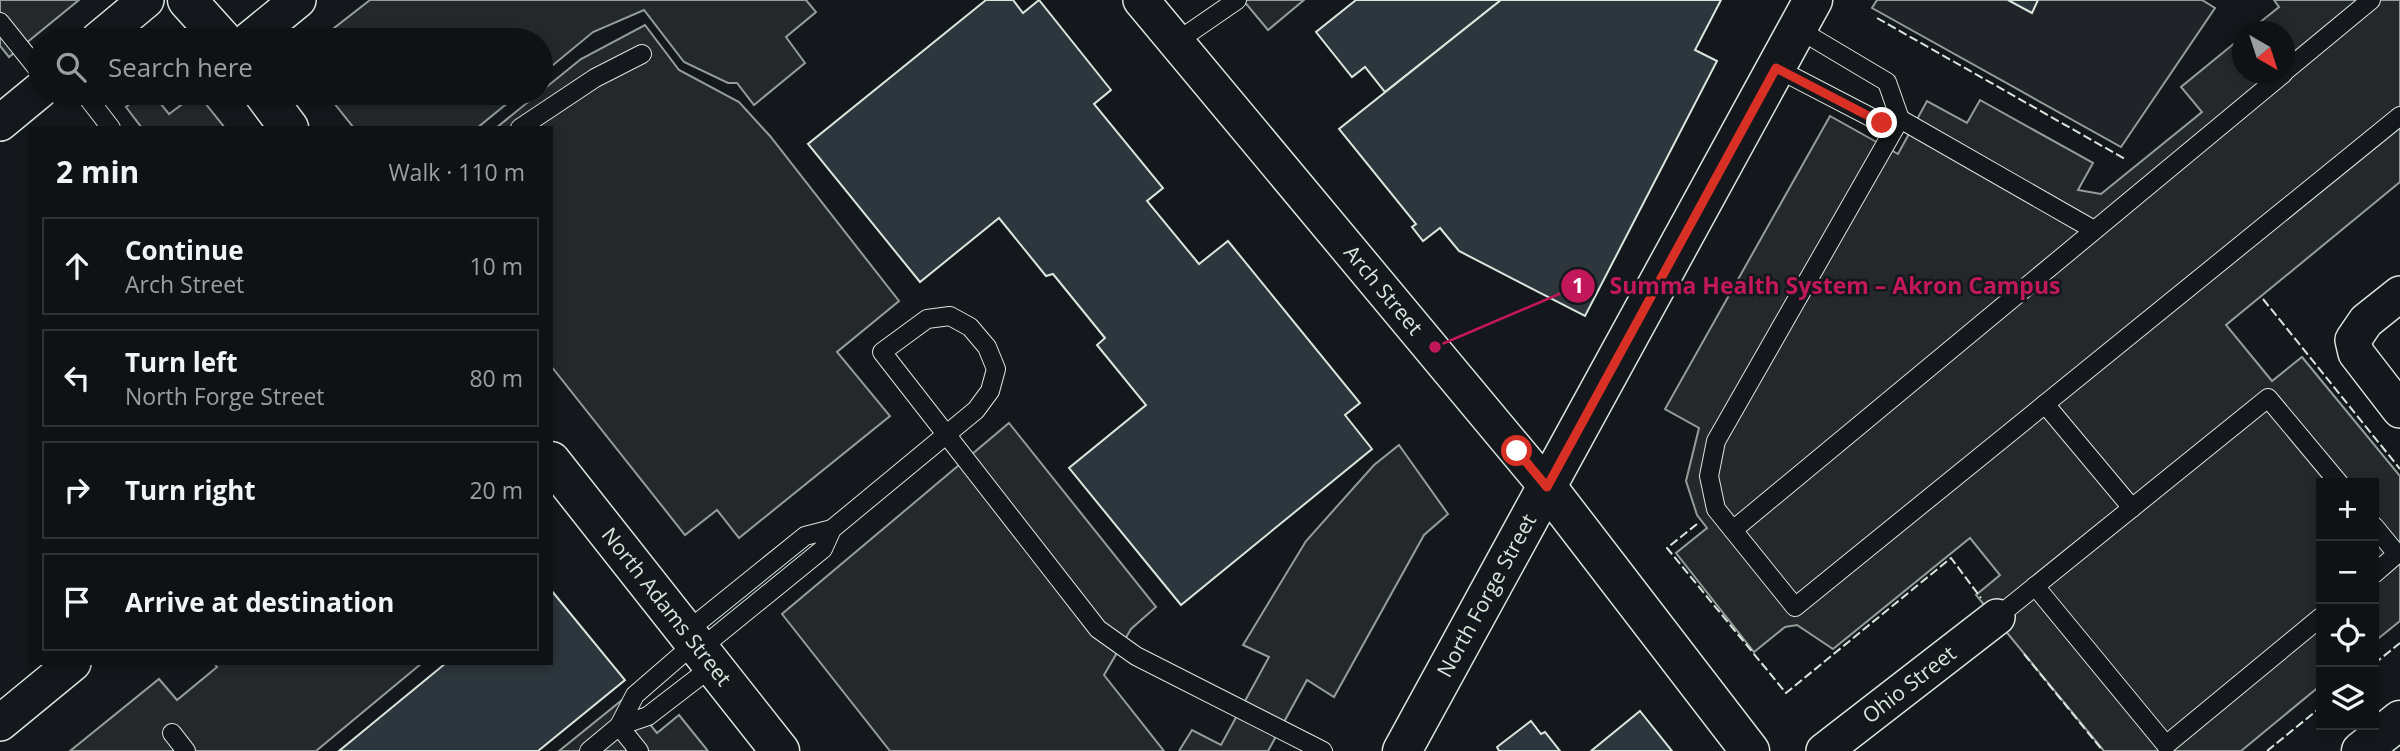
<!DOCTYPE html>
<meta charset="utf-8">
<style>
:root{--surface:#0f1215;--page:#1d2022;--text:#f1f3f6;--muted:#9b9ea0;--line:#2f3234}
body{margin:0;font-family:"Open Sans",sans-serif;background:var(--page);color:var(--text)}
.controls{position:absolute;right:21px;bottom:21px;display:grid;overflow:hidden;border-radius:0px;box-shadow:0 4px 10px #0003}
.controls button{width:63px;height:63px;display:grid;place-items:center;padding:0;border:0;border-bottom:2px solid var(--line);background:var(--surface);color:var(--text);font:35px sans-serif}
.compass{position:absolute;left:2232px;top:21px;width:63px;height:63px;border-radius:50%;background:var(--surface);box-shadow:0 4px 10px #0003;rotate:141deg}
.stop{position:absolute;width:21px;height:21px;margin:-16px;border:5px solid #d93025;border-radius:50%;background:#fff}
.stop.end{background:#d93025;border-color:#fff;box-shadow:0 2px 7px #0008}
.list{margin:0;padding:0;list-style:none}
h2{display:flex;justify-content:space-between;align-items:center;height:91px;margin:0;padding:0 28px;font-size:30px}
h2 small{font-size:23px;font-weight:400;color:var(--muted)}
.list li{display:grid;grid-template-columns:46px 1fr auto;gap:21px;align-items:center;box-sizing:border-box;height:98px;margin:0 14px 14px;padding:0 14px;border:2px solid var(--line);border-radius:0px}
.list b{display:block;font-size:26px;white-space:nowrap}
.list p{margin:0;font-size:23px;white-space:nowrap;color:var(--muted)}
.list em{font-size:23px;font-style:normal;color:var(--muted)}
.icon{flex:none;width:38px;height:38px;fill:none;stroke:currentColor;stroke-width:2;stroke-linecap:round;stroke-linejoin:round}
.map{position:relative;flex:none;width:2400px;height:751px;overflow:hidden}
.search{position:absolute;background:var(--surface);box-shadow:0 4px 10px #0003;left:28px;top:28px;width:525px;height:77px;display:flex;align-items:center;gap:18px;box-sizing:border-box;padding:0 24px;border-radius:38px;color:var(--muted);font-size:26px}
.panel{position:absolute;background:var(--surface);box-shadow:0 4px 10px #0003;left:28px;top:126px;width:525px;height:539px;border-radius:0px}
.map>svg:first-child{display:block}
.green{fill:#202428;stroke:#939e99;stroke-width:2}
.parking{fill:#24282b;stroke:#939e99;stroke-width:2}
.building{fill:#2c363c;stroke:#d8e6dc;stroke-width:2}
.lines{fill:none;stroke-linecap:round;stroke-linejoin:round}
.lane-casing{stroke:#d8e6dc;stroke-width:20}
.street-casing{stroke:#d8e6dc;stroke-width:38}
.secondary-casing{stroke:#d8e6dc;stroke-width:41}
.lane{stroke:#14181c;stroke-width:18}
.street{stroke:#14181c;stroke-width:35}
.secondary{stroke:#14181c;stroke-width:38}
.fence{stroke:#d8e6dc;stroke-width:2;stroke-dasharray:9 3.5;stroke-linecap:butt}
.route{stroke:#d93025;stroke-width:9}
.labels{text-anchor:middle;stroke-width:5;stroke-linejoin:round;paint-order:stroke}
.street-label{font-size:21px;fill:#d8e6dc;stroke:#14181c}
.leader{fill:none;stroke:#c2185b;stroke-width:2.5}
.callout-dot{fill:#c2185b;stroke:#14181c;stroke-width:2.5}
.mark-label{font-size:21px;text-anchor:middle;font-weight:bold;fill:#fff}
.callout-label{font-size:23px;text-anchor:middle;font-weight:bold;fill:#c2185b;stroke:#14181c;stroke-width:5;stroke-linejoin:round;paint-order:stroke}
</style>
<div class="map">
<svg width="2400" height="751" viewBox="0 0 2400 751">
<rect width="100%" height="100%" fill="#14181c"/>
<polygon class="green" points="1877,0 2202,0 2215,8 2121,147 1872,8"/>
<g class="parking">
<polygon points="0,0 79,0 9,57 0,46"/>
<polygon points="370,0 806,0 816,12 786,37 805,63 754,105 737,83 728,83 684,62 644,10 593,32 541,75 541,40 335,40 329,32"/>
<polygon points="1243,0 1304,0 1268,30"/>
<polygon points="2274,0 2400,0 2400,182 2226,325 2272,381 2302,357 2400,476 2400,621 2374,642 2374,483 2321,483 2321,685 2241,751 2104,751 1976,595 2000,575 1970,538 1833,649 1797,625 1785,627 1754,652 1676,553 1707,528 1697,515 1686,481 1699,428 1665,409 1830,116 1898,154 1927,101 1967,123 1980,100 2093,163 2078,190 2101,194 2202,112 2181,87 2242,37 2242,74 2284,74 2284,32 2249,31 2279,7"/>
<polygon points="645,25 679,70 739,102 770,136 899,301 837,352 890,416 739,538 717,510 685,535 551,366 551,128 496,128 581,59"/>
<polygon points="144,93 152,93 169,114 197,93 225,128 142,128 126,107"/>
<polygon points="326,93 520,93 477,128 354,128"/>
<polygon points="1009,423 1156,607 1131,629 1104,675 1164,751 890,751 782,614"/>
<polygon points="1399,445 1448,514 1424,535 1334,697 1307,680 1268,751 1179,751 1192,730 1221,745 1269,657 1243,645 1306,541 1374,465"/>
<polygon points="214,663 422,663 316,751 70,751 159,679 177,700 217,667"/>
<polygon points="627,696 657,733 679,715 708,751 559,751"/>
</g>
<g class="building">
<polygon points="986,0 1013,0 1023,13 1039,0 1111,90 1094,104 1163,188 1147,201 1199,264 1228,241 1360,403 1345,415 1372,449 1181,605 1069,468 1146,405 1097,345 1105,338 1053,274 1046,276 999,218 920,282 808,144"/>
<polygon points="1356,0 1501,0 1385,92 1365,67 1352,77 1316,32"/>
<polygon points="1501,0 1721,0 1695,50 1717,61 1585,316 1459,251 1440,228 1423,241 1412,227 1416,224 1339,129"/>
<polygon points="2008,0 2038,0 2032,13"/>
<polygon points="551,590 625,680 538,751 339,751 446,663 551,663"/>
<polygon points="1640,711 1672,751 1591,751"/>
<polygon points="1531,721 1541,734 1545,732 1560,751 1499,751 1497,747"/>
</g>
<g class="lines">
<g class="lane-casing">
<g id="lane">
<polyline points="0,22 40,72"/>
<polyline points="1798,29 1887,82 1900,119 2094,230"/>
<polyline points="1176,42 1237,0"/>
<polyline points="1776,68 1882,123 1900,119"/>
<polyline points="2284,72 2371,0"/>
<polyline points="84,93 111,128"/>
<polyline points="1900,119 1716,441 1709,476 1716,509 1795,607 2400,116"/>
<polyline points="520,128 595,78 642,54"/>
<polyline points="2045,404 2132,508"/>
<polyline points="2374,526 2397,554 2374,574"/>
<polyline points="1733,530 2283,74"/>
<polyline points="2035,586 2166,745 2321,617"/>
<polyline points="1997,617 2268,398 2339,483"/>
<polyline points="686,632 805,536 832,529"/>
<polyline points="695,643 635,695 619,726 648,716 713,666"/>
<polyline points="700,649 823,549 832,529 976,410 990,391 996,369 987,347 970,327 950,316 927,319 882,352 1098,629 1136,656 1323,751"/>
<polyline points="172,733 186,751"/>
<polyline points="589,751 619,726 639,751"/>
</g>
</g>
<g class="street-casing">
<g id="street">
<path id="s1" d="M 1141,0 L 1547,487"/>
<polyline points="98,40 146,0"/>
<polyline points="249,40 298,0"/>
<polyline points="0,123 40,90"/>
<polyline points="2400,294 2366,321 2353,340 2356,353 2400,410"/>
<polyline points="0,723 73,663"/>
<path id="s2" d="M 1824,751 L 1997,617"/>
</g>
</g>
<g class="secondary-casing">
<g id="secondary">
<polyline points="187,0 223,40"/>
<polyline points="263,93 289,128"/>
<path id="s3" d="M 551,461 L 780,751"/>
<polyline points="1547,487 1750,751"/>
<path id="s4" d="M 1402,751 L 1813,0"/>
<polyline points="2361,751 2400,720"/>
</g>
</g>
<use href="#lane" class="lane"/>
<use href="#street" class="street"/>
<use href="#secondary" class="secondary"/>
<g class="fence">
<polyline points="1877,18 2125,159"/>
<polyline points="2263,299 2400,469"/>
<polyline points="1697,524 1667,548 1786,693 1951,558 1981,598"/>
<polyline points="2024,654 2103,751"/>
<polyline points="2374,664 2400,643"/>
<polyline points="2267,751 2321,707"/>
</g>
</g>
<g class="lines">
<polyline class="route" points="1517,451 1547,487 1776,68 1882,123"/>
</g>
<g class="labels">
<g class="street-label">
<text dy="7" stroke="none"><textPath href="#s1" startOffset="378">Arch Street</textPath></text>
<text dy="7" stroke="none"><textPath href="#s4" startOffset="177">North Forge Street</textPath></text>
<text dy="7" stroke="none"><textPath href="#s3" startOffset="186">North Adams Street</textPath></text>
<text dy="7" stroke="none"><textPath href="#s2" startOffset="108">Ohio Street</textPath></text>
</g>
</g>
<path class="leader" d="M1435 347L1578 286"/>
<g class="callout-dot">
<circle cx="1435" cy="347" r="7"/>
<circle cx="1578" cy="286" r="18"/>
</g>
<g class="mark-label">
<text x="1578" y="293">1</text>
</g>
<g class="callout-label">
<text x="1835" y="294">Summa Health System – Akron Campus</text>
</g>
</svg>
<div class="controls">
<button>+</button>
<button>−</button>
<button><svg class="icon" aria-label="locate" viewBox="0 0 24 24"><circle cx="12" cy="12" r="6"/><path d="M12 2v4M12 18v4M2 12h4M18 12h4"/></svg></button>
<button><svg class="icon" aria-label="layers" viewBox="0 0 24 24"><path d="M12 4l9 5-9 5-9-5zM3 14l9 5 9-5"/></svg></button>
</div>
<svg class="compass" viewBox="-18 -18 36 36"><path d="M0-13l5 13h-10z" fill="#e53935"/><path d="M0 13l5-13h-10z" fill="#9b9ea0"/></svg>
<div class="stop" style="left:1517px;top:451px"></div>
<div class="stop end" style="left:1882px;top:123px"></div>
<div class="search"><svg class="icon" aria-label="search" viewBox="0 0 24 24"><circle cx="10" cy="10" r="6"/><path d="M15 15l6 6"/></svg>Search here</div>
<section class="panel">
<h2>2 min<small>Walk · 110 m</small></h2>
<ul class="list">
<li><svg class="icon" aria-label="ahead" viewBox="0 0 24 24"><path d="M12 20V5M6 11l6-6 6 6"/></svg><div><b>Continue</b><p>Arch Street</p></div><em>10 m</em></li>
<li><svg class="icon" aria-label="left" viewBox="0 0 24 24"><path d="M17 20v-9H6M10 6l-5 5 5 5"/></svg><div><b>Turn left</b><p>North Forge Street</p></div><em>80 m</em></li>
<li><svg class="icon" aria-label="right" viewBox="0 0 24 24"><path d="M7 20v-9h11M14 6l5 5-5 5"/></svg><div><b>Turn right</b></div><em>20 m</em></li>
<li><svg class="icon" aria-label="arrive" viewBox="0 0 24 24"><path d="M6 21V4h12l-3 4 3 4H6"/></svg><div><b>Arrive at destination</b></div></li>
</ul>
</section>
</div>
